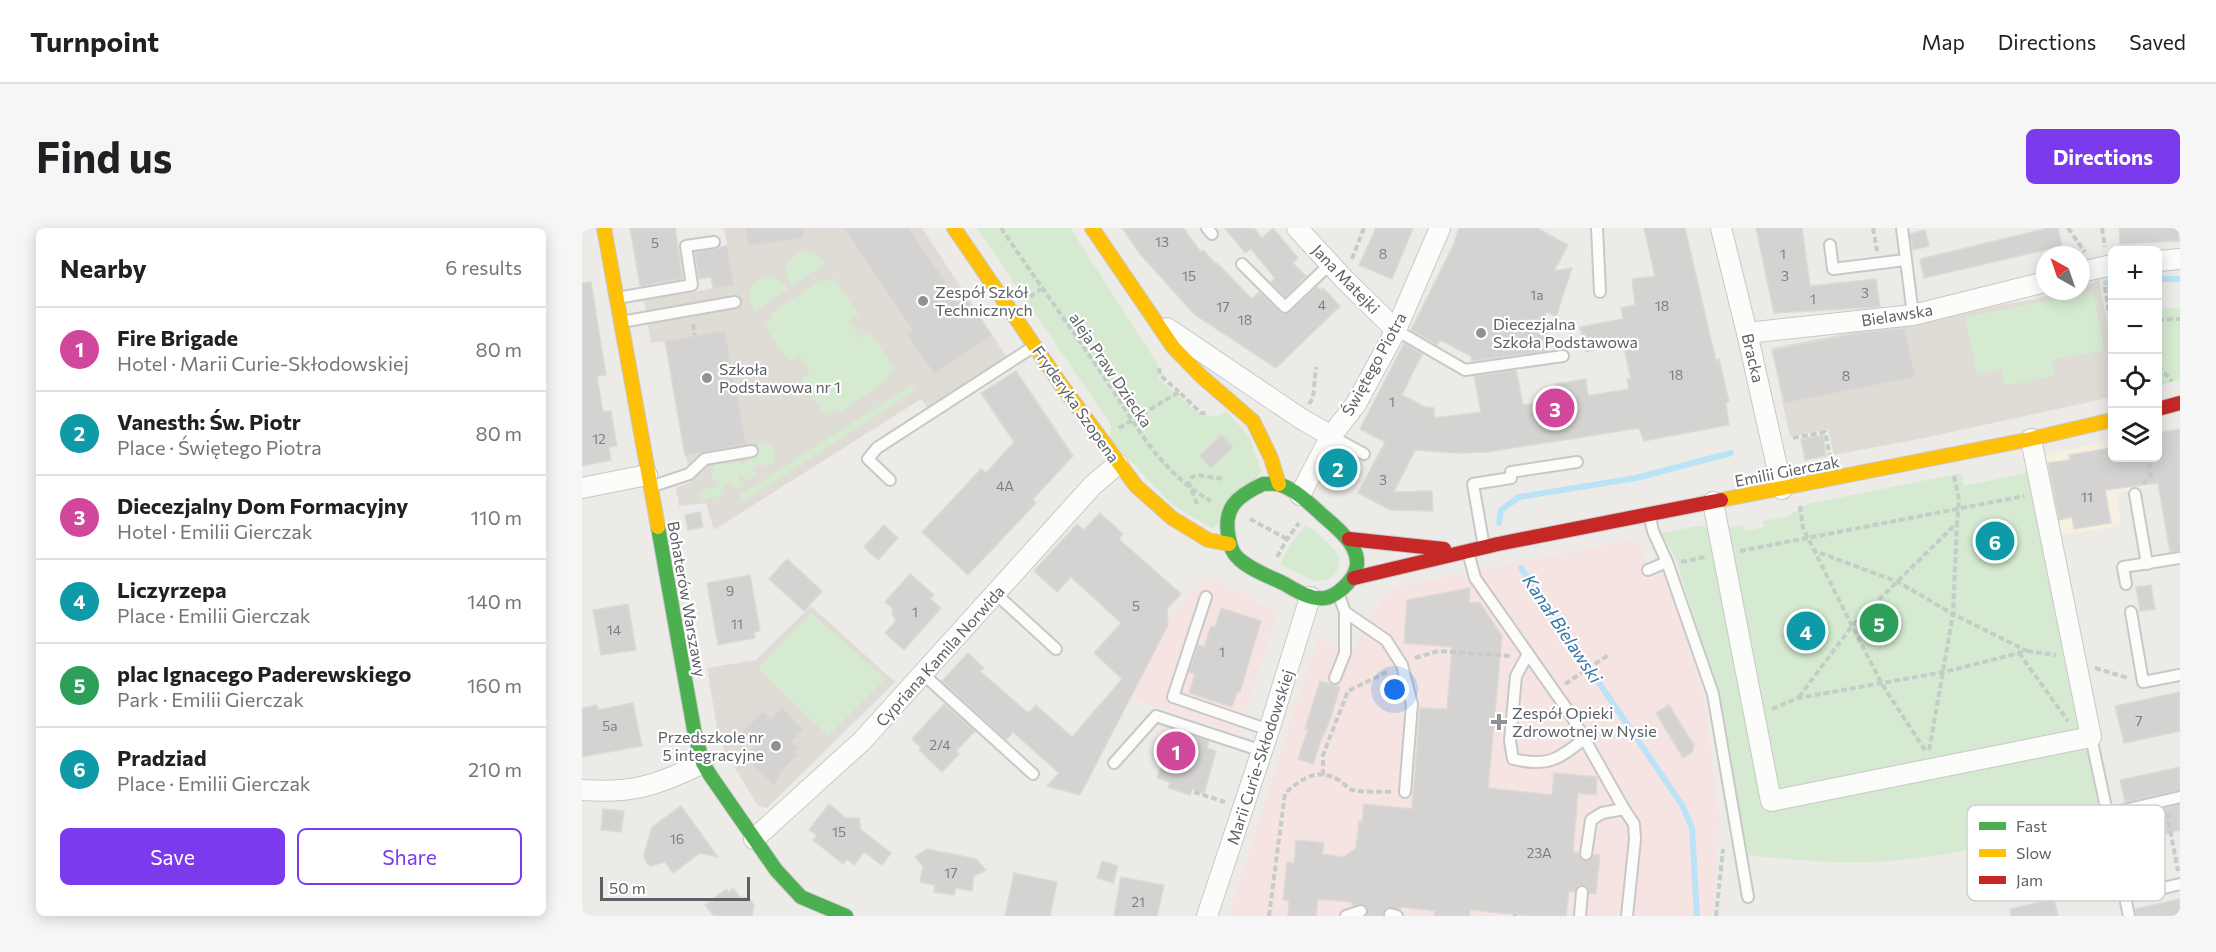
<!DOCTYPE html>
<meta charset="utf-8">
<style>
:root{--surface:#fff;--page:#f6f6f6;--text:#202124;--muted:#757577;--line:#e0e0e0;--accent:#7c3aed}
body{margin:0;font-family:Commissioner,sans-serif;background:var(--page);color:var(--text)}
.controls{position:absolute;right:18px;top:18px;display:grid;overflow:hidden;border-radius:9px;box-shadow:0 3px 15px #0003}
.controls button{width:54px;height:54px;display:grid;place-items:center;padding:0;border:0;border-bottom:2px solid var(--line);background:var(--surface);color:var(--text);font:30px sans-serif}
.compass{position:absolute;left:1454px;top:18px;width:54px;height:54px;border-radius:50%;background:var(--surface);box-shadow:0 3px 15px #0003;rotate:320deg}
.scale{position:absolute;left:18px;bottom:15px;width:150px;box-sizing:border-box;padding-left:6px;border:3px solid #5c6166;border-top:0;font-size:16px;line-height:21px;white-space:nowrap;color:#5c6166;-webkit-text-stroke:4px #fff;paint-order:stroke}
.you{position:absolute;left:813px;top:462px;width:21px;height:21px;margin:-15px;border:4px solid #fff;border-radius:50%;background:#1a73e8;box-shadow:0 0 0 9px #1a73e833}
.badge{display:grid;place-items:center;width:39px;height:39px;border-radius:50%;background:var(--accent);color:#fff;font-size:20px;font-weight:700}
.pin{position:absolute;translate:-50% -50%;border:3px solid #fff;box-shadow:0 2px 6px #0006}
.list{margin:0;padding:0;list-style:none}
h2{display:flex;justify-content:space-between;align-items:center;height:78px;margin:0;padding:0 24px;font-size:26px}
h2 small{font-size:20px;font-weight:400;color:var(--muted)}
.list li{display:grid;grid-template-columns:39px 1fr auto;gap:18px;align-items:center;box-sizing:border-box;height:84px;padding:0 24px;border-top:2px solid var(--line)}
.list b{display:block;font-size:22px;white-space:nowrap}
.list p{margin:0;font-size:20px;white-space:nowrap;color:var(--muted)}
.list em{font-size:20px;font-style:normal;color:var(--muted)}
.actions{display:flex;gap:12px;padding:18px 24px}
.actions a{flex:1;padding:14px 0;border:2px solid var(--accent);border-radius:9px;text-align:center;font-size:21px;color:var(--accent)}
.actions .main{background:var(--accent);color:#fff}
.icon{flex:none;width:33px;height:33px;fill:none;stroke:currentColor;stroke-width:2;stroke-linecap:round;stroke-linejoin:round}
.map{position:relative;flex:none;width:1598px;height:688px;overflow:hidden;border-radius:9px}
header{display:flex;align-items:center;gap:36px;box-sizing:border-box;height:84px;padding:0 30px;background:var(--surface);border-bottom:2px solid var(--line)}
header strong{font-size:28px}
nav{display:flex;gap:33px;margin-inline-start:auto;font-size:21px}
.intro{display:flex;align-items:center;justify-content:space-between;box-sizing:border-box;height:144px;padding:0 36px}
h1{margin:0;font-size:42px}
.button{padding:15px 27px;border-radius:9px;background:var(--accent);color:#fff;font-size:21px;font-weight:700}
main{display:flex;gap:36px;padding:0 36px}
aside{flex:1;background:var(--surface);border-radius:9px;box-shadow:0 3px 15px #0003}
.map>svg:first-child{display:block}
.commercial{fill:#f7efe0}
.education{fill:#dfdcd6}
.medical{fill:#f6e4e3}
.green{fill:#d5ead0}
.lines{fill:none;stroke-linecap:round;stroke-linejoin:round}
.stream{stroke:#bbe3f8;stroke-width:6}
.building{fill:#d5d3d1;stroke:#dcdad6;stroke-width:1.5}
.lane-casing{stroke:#c8c8c7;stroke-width:14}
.street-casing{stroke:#c8c8c7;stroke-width:22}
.fast-casing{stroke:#c9c8c8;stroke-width:16}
.slow-casing{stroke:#c9c8c8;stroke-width:16}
.jam-casing{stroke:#c9c8c8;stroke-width:16}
.path{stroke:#c6ccc8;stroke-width:4;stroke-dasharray:6 3;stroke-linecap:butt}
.lane{stroke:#fcfcfb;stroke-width:10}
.street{stroke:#fcfcfb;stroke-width:20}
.fast{stroke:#4caf50;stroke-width:14}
.slow{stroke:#ffc107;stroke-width:14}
.jam{stroke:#c62828;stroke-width:14}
.poi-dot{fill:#8f9193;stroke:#fff;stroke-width:2}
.labels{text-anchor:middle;stroke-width:4.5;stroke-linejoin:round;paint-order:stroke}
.number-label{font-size:14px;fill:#7c7f82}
.street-label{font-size:16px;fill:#5c6166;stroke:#fff}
.poi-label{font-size:16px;fill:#5c6166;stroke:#fff;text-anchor:start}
.water-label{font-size:18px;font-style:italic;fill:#3277aa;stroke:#fff}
.key{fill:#fff;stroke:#ced0d1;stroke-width:1.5}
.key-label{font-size:16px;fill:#5c6166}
</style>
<header>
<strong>Turnpoint</strong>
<nav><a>Map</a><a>Directions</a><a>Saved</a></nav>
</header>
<div class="intro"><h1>Find us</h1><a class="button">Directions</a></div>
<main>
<aside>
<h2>Nearby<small>6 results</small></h2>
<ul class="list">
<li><span class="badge" style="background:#d1479c">1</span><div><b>Fire Brigade</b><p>Hotel · Marii Curie-Skłodowskiej</p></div><em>80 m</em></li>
<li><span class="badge" style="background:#0f9aa8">2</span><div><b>Vanesth: Św. Piotr</b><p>Place · Świętego Piotra</p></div><em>80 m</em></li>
<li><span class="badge" style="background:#d1479c">3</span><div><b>Diecezjalny Dom Formacyjny</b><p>Hotel · Emilii Gierczak</p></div><em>110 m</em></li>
<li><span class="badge" style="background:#0f9aa8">4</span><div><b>Liczyrzepa</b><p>Place · Emilii Gierczak</p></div><em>140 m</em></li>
<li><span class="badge" style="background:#2e9e5b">5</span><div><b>plac Ignacego Paderewskiego</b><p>Park · Emilii Gierczak</p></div><em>160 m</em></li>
<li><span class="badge" style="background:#0f9aa8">6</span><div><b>Pradziad</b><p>Place · Emilii Gierczak</p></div><em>210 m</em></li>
</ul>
<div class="actions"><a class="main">Save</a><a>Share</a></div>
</aside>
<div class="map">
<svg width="1598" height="688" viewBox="0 0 1598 688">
<rect width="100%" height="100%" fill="#edebe7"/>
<polygon class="commercial" points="1530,212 1530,230 1564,230 1568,258 1534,265 1539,298 1475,308 1458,228"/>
<g class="education">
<polygon points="142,0 340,0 424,128 346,180 339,171 132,302 124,275 97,278 94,260 109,254 83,113 69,115 62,72 152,57"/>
<polygon points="1517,52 1530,119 1530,169 1347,209 1252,227 1246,201 1208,209 1189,120 1322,94 1453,71 1481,63 1499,63 1499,58"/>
<polygon points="229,378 313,454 185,580 176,578 142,522 135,499 125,440 174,432"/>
</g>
<g class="medical">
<polygon points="1047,312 1058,315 1068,349 1085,346 1122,472 1138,592 1130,688 646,688 736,409 768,427 807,360"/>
<polygon points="626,347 696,385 657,506 548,470 586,397 586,392"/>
</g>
<g class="green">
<polygon points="395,0 488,0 575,135 577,151 618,187 636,188 644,183 668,210 679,244 631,301 588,275 528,211 529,197"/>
<path d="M 224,23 L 235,26 L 243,36 L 210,58 C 199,43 204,26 224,23 Z"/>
<path d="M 186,48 L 197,51 L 206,61 L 173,84 C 162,68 167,52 186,48 Z"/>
<polygon points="251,49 277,87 267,93 278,110 288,104 313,141 304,148 306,152 256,185 254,182 244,189 219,151 228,144 217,127 207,134 181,96 191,90 189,85 239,52 241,55"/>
<polygon points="1511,64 1522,122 1470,132 1473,148 1423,158 1420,142 1395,147 1383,89"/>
<polygon points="1598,80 1598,152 1576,158 1576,81"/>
<polygon points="329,157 333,163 162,273 158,267"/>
<polygon points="182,214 189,216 194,230 191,236 182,238 179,235 171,240 174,247 166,254 159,246 156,248 160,258 156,260 147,255 141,258 142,267 119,272 117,263 137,258 134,253 129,250 133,236 143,235 149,237 154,232 160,236 174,227 176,217"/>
<path d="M 1449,244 L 1516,577 L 1424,594 L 1428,614 C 1382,623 1336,632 1290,634 C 1249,636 1206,631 1165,627 L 1135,461 L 1093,329 L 1080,305 L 1116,298 L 1141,301 L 1161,297 L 1163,303 L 1182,299 L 1181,293 L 1203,289 L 1226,276 L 1379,245 L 1382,258 Z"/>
<path d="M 724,297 C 740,310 776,331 746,352 L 731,353 L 698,336 L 709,316 Z"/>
<polygon points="229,385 303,451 246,508 176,440"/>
</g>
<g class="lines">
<g class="stream">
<polyline points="1576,51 1598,51"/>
<polyline points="1524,55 1530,53"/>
<polyline points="917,295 919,282 937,269 1054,250 1149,225"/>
<polyline points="939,340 1100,577 1110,600 1115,688"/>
</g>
</g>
<g class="building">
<polygon points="48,0 93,0 101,51 58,58"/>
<polygon points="163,0 221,0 222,10 166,18"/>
<polygon points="262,0 327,0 376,72 383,68 410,107 352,146 325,107 331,103"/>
<polygon points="540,0 601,0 619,24 621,22 634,36 635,35 670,71 677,64 700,86 708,84 735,59 739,62 741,60 758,78 694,140 613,87 558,26"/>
<polygon points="643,0 672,0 680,10 691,0 716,30 711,35 724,48 703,69 689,54 693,50 669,21 663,25"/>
<polygon points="794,0 831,0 810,51 777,37"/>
<polygon points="877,0 955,0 986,17 972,43 990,40 974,89 963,83 966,123 890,133 889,128 858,112 855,117 829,102 871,18"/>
<polygon points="1062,0 1103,0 1134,133 1137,131 1147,173 1144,175 1147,197 1062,213 1057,200 905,224 876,225 833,222 812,264 850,263 851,283 808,282 776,265 803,214 778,201 822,115 840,126 820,167 843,179 852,180 852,190 899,184 892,148 934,142 938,160 936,162 938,162 941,177 975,172 973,156 1004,151 1006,168 1047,161 1045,151 1049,151 1042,120 1037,121 1036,118 1003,124 998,99 1041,91 1039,80 1053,77 1050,51 1073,48"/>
<polygon points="1174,0 1220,0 1228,58 1294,51 1298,79 1192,85"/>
<polygon points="1467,0 1476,0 1480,18 1342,50 1338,31"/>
<polygon points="1537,0 1597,0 1597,13 1538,16"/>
<polygon points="1343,2 1347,18 1331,22 1328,6"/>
<polygon points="145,17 152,57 131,61 129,49 117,51 113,24 133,21"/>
<polygon points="9,54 24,147 15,148 21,184 29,183 35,218 27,219 29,232 0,238 0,55"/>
<polygon points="1323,100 1333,149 1203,175 1190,122 1275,105"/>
<polygon points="143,102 164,216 103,228 83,113"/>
<polygon points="434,143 491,228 451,271 454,275 386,347 340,304 399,241 404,245 432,214 399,165"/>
<polygon points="1598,201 1598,323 1588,324 1576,255 1523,262 1529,295 1492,301 1490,289 1477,292 1466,235 1488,232 1487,227 1530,220 1530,230 1575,230 1575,205"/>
<polygon points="639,207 651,219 629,240 617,228"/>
<polygon points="1241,207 1244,228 1223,232 1219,211"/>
<polygon points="118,284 121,299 106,302 103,287"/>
<polygon points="518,285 541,306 537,311 599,366 585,381 586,397 498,567 465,558 477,545 431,504 424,512 360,453 386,425 402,440 398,443 446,485 454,477 490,509 540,451 512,425 539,395 489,349 475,364 452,343 495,296 502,302"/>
<polygon points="302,297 316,310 296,332 282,319"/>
<polygon points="205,331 240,363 222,383 187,351"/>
<polygon points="328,346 352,367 348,371 359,380 322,422 303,405 314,393 310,386 311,381 303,374"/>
<polygon points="168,347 178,403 172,404 173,410 136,417 125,355"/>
<polygon points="1569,357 1573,381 1558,383 1554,359"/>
<polygon points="888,360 887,374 898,375 920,408 906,560 970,567 972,545 1015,549 1014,567 996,565 991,624 997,625 999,631 1004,633 1009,631 1012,626 1018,627 1014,666 1007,665 1006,660 1001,657 996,658 993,664 987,663 984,688 949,688 888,682 888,688 852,688 853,683 818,679 818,681 807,679 802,681 801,688 784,688 786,681 781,676 771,678 770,674 736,671 734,688 706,688 707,673 701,672 705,634 712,635 714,612 742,615 740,626 762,629 774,620 777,593 780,594 782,576 830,581 838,480 865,481 870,419 822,415 825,372"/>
<polygon points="46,376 54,422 19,427 11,382"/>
<polygon points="639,380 679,393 658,464 655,464 650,479 607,465 613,446 607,444 616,417 622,419 629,398 633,399"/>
<polygon points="738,453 758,459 750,486 742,507 741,506 731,536 716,531 726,501 723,501"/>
<polygon points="1598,464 1598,503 1542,515 1533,478"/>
<polygon points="51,475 60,518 0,529 0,480 15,477 16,482"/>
<polygon points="362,476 393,503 374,523 377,526 360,544 337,522 339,520 330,511"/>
<polygon points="1087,477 1112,517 1110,524 1101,530 1074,485"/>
<polygon points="200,479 221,502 210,513 217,520 213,524 216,527 200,543 192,558 162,529 174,517 160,504 181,483 189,491"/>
<polygon points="593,502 627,513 625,520 634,523 622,566 610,561 608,567 586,560 588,554 575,550"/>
<polygon points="1598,539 1598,562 1543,574 1538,552"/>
<polygon points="247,576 264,590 277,590 279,602 309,625 300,637 282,624 272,637 265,631 261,636 231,612 235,607 227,602"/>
<polygon points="1598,577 1598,602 1561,612 1568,642 1553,646 1545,640 1535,596 1537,594 1547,591 1546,589"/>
<polygon points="99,578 136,629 118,625 91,645 83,634 68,638 64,634 62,627 70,599"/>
<polygon points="21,581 42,583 39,604 19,602"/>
<polygon points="345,621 394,631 404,642 392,648 390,663 374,660 372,667 352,664 353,657 338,654 341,638 333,629"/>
<polygon points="520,633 536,638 531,655 515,650"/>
<polygon points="432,645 475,654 468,688 423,688"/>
<polygon points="539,649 582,657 575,688 532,688"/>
<polygon points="151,660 158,669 165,670 170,673 172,678 170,688 132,688 123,677 144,661 147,664"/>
<polygon points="1472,671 1476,688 1429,688 1428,681"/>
<polygon points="1598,671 1598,688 1554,688 1553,681"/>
</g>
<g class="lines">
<g class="lane-casing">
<g id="lane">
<polyline points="625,0 630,6"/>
<polyline points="1015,0 1018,64"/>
<polyline points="1320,0 1331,87"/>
<polyline points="1248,17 1251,41 1323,32"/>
<polyline points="660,36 703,79 748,36"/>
<polyline points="35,70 110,57 104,18 132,14"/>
<polyline points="39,94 153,74"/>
<polyline points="814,102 883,142 981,128"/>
<polyline points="749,208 782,226"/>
<polyline points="308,252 286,231 295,220 451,119"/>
<polyline points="71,258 107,246 123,231 170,223"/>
<polyline points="1553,266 1565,336"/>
<polyline points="902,319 891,256 929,250 929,244 995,234"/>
<polyline points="886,324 893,350 989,487 1042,581"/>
<polyline points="1085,334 1131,466 1166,669"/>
<polyline points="1066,342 1085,334 1071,303 1067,286"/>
<polyline points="1544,356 1541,339 1598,330"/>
<polyline points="756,365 763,384 804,412 820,437 830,476 823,564"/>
<polyline points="414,366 474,421"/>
<polyline points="624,369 591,469 687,502"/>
<polyline points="1549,384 1561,454 1598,447"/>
<path d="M 946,426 L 934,448 L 928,513 L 931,531 C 966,539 976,532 1003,510"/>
<polyline points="341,446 451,546"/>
<polyline points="753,450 763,425 763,384"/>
<polyline points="1509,509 1547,688"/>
<polyline points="532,535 574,488 680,523"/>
<polyline points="1525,586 1598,569"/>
<polyline points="1004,626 1009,592 1020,585 1042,581 1052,596 1053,611 1045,688"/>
<polyline points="1543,669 1598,656"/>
<polyline points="808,686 815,688"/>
<polyline points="764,688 779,683"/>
<polyline points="998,688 1000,664"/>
</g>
</g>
<g class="street-casing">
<g id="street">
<polyline points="715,0 762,51 814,102"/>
<polyline points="1139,0 1165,105 1200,261"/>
<polyline points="1576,33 1598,31"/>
<polyline points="1499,44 1530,37"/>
<polyline points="585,100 718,190 749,208"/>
<polyline points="1165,105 1331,87 1463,54"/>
<polyline points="0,260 65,247"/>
<polyline points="718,267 749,208 774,176 814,102 858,0"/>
<polyline points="1131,274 1189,573 1509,509 1449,211"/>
<path d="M 0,562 C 50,566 76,557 121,535"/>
<polyline points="172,611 280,513 511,257 536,236"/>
<polyline points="625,688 687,502 728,369"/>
</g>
</g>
<g class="fast-casing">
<g id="fast">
<path d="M 681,256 C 687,256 694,255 699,257 C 715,263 727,275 739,286 C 762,306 793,330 762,359 C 757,364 751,369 743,370 C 728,372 713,362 701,355 C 686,348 669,342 657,331 C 650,325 649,319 647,311 C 640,280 655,268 681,256 Z"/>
<polyline points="76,299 113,507 121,535 128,547 194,642 219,669 264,688"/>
</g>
</g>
<g class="slow-casing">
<g id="slow">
<polyline points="22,0 76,299"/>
<polyline points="372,0 480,158 554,258 590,290 626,312 647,316"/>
<polyline points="510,0 591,119 619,148 671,193 689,230 697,256"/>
<polyline points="1139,272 1449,211 1530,192"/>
</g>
</g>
<g class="jam-casing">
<g id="jam">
<polyline points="1576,181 1598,175"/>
<polyline points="767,311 862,321"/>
<polyline points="772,350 916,316 1139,272"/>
</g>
</g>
<g class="path">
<path d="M 419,0 C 452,49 487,97 520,146 C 553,195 576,243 629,273"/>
<polyline points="1291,0 1295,23"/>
<polyline points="1486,0 1503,24"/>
<polyline points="1520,0 1523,19"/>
<polyline points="770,31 782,0"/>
<polyline points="1523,59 1527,85 1530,91"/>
<polyline points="448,69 459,61"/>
<polyline points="1576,92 1598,91"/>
<polyline points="111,96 113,107"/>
<polyline points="1576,138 1590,153"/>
<polyline points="577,140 578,147 597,164"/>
<polyline points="727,176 731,170 734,139"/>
<polyline points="537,200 597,164 619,185 625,185"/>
<polyline points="1211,210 1243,204 1248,228"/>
<polyline points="1372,248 1377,272 1375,295"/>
<polyline points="1561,256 1569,247 1566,230"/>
<polyline points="615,276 607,255 610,249 615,247 642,251"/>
<polyline points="1218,278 1221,300 1270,398 1300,456 1344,524"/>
<polyline points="668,291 705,311"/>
<polyline points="1158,323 1442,268"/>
<polyline points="695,329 705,311 717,295"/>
<polyline points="1099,334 1124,329"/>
<polyline points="1445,423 1474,427"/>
<polyline points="1437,425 1486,493"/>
<polyline points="833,430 856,423 929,428"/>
<polyline points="1513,440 1546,450"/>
<polyline points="983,456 1028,426"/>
<polyline points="1217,469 1270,398 1375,295 1371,386 1347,523"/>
<polyline points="1190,481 1216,470 1362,444 1445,423 1371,386 1316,354 1233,323"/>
<polyline points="741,547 741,527 766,463 807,443"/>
<polyline points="612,564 643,574"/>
<polyline points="1585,585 1596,643"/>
<path d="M 687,688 L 703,565 C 720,551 734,539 757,552 C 761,554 764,559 768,561 C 777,565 800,563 811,564"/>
<polyline points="933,688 933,686"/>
<polyline points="1134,688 1141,621"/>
</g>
<use href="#lane" class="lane"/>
<use href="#street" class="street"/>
<use href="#fast" class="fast"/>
<use href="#slow" class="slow"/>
<use href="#jam" class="jam"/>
</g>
<g class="poi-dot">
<circle cx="341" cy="73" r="6"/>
<circle cx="899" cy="105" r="6"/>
<circle cx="125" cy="150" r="6"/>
<path d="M914 485h6v6h6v6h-6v6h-6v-6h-6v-6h6z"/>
<circle cx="194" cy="518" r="6"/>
</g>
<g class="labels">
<g class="number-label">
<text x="580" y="19">13</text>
<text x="73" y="20">5</text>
<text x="801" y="31">8</text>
<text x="1201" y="31">1</text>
<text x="607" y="53">15</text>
<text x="1203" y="53">3</text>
<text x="1283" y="70">3</text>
<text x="955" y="72">1a</text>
<text x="1231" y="76">1</text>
<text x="740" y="82">4</text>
<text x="1080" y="83">18</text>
<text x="641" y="84">17</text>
<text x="663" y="97">18</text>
<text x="1094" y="152">18</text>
<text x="1264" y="153">8</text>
<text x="810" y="179">1</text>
<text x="17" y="216">12</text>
<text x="801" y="257">3</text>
<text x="423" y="263">4A</text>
<text x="1505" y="274">11</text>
<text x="148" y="368">9</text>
<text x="554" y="383">5</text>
<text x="333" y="389">1</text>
<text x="155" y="401">11</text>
<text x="32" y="407">14</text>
<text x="640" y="429">1</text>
<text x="1557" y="498">7</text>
<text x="28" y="503">5a</text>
<text x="358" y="522">2/4</text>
<text x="257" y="609">15</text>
<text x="95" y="616">16</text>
<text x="957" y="630">23A</text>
<text x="369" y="650">17</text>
<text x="556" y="679">21</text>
</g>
<g class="street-label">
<text transform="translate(764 51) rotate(46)" y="6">Jana Matejki</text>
<text transform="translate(1315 87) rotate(-9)" y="6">Bielawska</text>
<text transform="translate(1171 130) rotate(77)" y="6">Bracka</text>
<text transform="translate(792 136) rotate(-61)" y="6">Świętego Piotra</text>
<text transform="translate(529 142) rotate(56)" y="6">aleja Praw Dziecka</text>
<text transform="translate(494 176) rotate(55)" y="6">Fryderyka Szopena</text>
<text transform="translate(1205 243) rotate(-11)" y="6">Emilii Gierczak</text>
<text transform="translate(105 371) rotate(80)" y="6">Bohaterów Warszawy</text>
<text transform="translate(358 428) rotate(-48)" y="6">Cypriana Kamila Norwida</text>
<text transform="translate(678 529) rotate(-72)" y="6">Marii Curie-Skłodowskiej</text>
</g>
<g class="poi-label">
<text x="353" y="70">Zespół Szkół<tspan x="353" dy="18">Technicznych</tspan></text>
<text x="911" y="102">Diecezjalna<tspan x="911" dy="18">Szkoła Podstawowa</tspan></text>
<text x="137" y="147">Szkoła<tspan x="137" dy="18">Podstawowa nr 1</tspan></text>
<text x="930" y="491">Zespół Opieki<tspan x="930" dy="18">Zdrowotnej w Nysie</tspan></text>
<text x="182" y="515" text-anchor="end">Przedszkole nr<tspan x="182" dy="18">5 integracyjne</tspan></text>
</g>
<g class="water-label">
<text transform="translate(980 401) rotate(56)" y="6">Kanał Bielawski</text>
</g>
</g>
<rect x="1385" y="577" width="198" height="96" rx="9" class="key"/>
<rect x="1397" y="594" width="27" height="8" fill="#4caf50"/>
<rect x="1397" y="621" width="27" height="8" fill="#ffc107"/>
<rect x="1397" y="648" width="27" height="8" fill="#c62828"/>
<g class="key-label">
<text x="1434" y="604">Fast</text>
<text x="1434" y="631">Slow</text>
<text x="1434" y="658">Jam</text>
</g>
</svg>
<div class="controls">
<button>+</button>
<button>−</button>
<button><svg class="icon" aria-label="locate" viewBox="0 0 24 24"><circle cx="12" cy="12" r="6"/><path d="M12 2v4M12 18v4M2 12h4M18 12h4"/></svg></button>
<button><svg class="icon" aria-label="layers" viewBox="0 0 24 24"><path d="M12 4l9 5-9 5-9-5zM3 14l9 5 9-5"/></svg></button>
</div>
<svg class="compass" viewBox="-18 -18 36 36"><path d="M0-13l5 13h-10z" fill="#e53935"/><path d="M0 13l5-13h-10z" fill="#757577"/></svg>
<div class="scale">50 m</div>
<div class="you"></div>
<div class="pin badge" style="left:594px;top:523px;background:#d1479c">1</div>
<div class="pin badge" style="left:756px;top:240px;background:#0f9aa8">2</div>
<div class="pin badge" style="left:973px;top:180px;background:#d1479c">3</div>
<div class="pin badge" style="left:1224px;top:403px;background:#0f9aa8">4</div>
<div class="pin badge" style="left:1297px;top:395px;background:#2e9e5b">5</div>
<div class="pin badge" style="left:1413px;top:313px;background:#0f9aa8">6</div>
</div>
</main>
